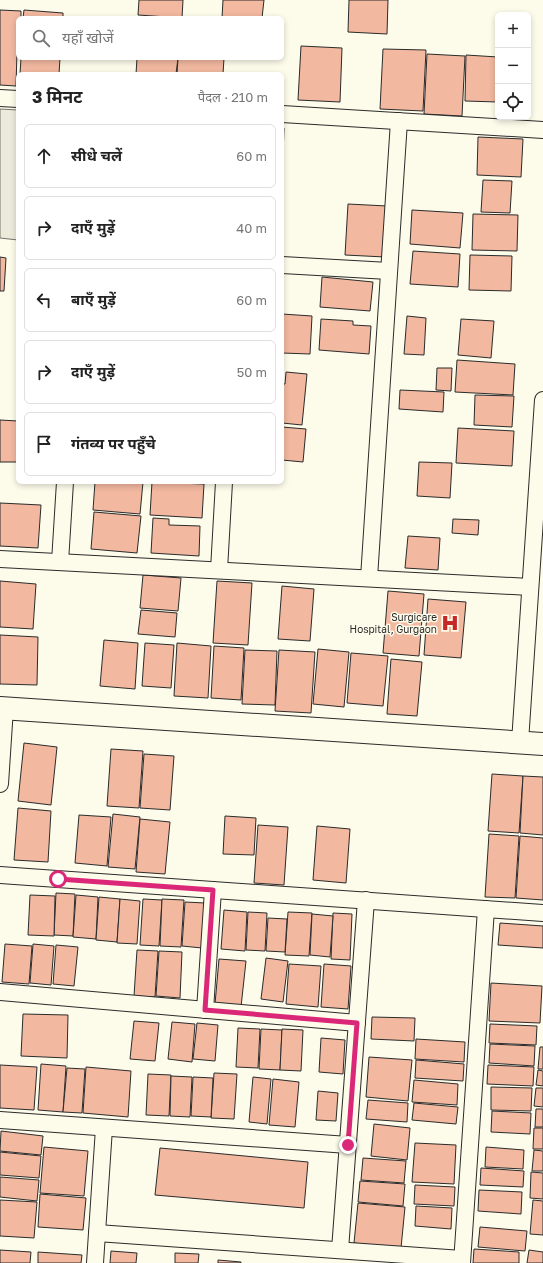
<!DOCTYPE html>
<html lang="hi">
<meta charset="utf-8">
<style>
:root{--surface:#fff;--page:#f2f2f2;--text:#222;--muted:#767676;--line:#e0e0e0}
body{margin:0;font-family:"Golos Text","Noto Sans Devanagari",sans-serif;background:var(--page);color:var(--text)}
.controls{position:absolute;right:12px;top:12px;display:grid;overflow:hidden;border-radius:6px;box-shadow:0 2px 6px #0003}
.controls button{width:36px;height:36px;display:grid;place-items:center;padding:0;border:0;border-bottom:1px solid var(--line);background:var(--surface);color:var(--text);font:20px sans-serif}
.stop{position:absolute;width:12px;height:12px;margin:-9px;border:3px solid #db2777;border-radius:50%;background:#fff}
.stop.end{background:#db2777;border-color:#fff;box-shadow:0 1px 4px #0008}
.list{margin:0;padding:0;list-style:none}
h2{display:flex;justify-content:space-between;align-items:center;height:52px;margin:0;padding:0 16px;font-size:17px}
h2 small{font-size:13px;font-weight:400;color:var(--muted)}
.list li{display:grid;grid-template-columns:26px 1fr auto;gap:12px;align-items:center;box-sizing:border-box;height:64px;margin:0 8px 8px;padding:0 8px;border:1px solid var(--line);border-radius:6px}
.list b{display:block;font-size:15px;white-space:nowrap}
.list em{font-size:13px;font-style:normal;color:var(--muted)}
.icon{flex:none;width:22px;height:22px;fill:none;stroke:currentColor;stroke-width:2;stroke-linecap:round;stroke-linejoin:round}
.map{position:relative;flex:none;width:543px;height:1263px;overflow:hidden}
.search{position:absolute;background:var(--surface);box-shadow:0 2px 6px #0003;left:16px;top:16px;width:268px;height:44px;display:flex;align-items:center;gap:10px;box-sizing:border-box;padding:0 14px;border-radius:6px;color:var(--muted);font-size:15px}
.panel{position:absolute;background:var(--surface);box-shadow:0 2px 6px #0003;left:16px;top:72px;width:268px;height:412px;border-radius:6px}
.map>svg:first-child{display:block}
.green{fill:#ecebdb;stroke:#74746e}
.building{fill:#f2b8a0;stroke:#2b2b2b}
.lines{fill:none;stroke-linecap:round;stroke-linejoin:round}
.street-casing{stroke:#2b2b2b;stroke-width:18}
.secondary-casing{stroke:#2b2b2b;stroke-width:24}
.street{stroke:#fdfbea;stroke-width:16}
.secondary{stroke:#fdfbea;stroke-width:22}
.route{stroke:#db2777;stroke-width:5}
.labels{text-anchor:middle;stroke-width:3;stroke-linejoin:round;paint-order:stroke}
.poi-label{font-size:10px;fill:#2b2b2b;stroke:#fdfbea;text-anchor:end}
</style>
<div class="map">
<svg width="543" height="1263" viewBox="0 0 543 1263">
<rect width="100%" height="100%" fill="#fdfbea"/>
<polygon class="green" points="0,109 18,110 18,240 0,238"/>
<g class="building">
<polygon points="139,0 183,0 182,18 138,15"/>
<polygon points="223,0 264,0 262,18 222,18"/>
<polygon points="349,0 388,0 387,34 348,32"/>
<polygon points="0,10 21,11 21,18 18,18 16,86 0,85"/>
<polygon points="24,10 63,13 63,18 23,18"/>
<polygon points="301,46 342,48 340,102 298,100"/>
<polygon points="383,49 426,50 423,111 380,109"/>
<polygon points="427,54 465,56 462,116 424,114"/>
<polygon points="466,55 498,57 498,102 465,101"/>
<polygon points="21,58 60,58 59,74 20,74"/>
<polygon points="137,58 178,58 176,74 136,74"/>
<polygon points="178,58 224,58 223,74 177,74"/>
<polygon points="282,127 284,128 282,185"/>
<polygon points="478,137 523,139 521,177 477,175"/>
<polygon points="483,180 512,181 510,213 481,212"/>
<polygon points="348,204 387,206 385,257 345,255"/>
<polygon points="412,210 463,213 460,248 410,244"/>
<polygon points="473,214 518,215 517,251 472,250"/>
<polygon points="413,251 460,254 458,287 410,284"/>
<polygon points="470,255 512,256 511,291 469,290"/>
<polygon points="0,257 6,258 4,291 0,291"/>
<polygon points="322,277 373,282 370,311 320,307"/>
<polygon points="282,314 312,316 310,354 282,353"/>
<polygon points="407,316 426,318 424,355 404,354"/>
<polygon points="321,319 353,321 353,325 371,326 369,354 319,350"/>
<polygon points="461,319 494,321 491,358 458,355"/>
<polygon points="457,360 515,364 513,395 455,392"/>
<polygon points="437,368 452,368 451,391 436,390"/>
<polygon points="286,372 307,374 302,425 282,423 282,384 285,384"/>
<polygon points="400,390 444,392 443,412 399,409"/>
<polygon points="475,395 514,396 512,427 474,425"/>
<polygon points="0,420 18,421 18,462 0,462"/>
<polygon points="282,427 306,429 303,462 282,460"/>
<polygon points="458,428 514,431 512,466 456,463"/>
<polygon points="419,462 452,463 450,498 417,496"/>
<polygon points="95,482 143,482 140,514 93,510"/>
<polygon points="152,482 204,484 202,518 150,515"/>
<polygon points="0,503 41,505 38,548 0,546"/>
<polygon points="94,512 141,516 137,553 91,549"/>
<polygon points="153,518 169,519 169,525 200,526 199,556 151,553"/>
<polygon points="453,519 479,520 478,535 452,533"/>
<polygon points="408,536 440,538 438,570 405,568"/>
<polygon points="143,575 181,578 178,611 140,608"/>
<polygon points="0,581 36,584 33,629 0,627"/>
<polygon points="217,581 252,583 248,645 213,643"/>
<polygon points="282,586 314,589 310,641 278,639"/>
<polygon points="388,591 424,594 419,656 383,653"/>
<polygon points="428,599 466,602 461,658 424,655"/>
<polygon points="141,610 177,613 175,637 138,634"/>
<polygon points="0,635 38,637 37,685 0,684"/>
<polygon points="104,640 138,643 135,689 100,686"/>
<polygon points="145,643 174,645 171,688 142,686"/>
<polygon points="177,643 211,646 208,698 174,696"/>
<polygon points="214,646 244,648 241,700 211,698"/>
<polygon points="318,649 349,652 344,707 313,704"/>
<polygon points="245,650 277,651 275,705 242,704"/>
<polygon points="279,650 315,652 311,713 275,711"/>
<polygon points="351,653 388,656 383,706 347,703"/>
<polygon points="391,659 422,662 417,716 387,714"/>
<polygon points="24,743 57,747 51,805 18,801"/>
<polygon points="111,749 143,751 139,808 107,806"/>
<polygon points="144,754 174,756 170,810 140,808"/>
<polygon points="492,774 523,776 519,833 488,831"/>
<polygon points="523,776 543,777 543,835 520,833"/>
<polygon points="18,808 51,811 48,862 14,860"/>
<polygon points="113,814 140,817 135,869 108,867"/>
<polygon points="79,815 111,817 107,866 75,863"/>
<polygon points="225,816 256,818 254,855 223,854"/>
<polygon points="140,819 170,822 165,874 136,872"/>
<polygon points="258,825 288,827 284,885 254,883"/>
<polygon points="317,826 350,829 346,883 313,880"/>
<polygon points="489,834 519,836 515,898 485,897"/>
<polygon points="520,836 543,838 543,900 516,898"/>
<polygon points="56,893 75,894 73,936 54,935"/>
<polygon points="30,895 55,896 54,936 28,935"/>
<polygon points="76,895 98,897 96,939 73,937"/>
<polygon points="99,897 120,899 117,942 96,940"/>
<polygon points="120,899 140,901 137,944 117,943"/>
<polygon points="143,899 162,900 159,946 140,945"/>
<polygon points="162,899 184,900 181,947 160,946"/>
<polygon points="185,902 205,903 202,948 182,946"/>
<polygon points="224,910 247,912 245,951 221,949"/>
<polygon points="248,912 267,913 265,951 246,950"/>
<polygon points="288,912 312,913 309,956 285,955"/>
<polygon points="333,913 352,914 350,960 331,959"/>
<polygon points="312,914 333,916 330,957 310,955"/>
<polygon points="268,918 287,919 285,952 266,951"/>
<polygon points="500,923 543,926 543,948 498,945"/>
<polygon points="5,944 32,946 29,984 2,982"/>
<polygon points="33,944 54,946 51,985 30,983"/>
<polygon points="56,945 78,947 74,986 53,984"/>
<polygon points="137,950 158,951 155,997 134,996"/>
<polygon points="159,951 182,952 180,998 156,996"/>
<polygon points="266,958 288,961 283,1002 261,999"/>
<polygon points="219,959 246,961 241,1007 215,1004"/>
<polygon points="289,964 321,966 318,1007 286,1004"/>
<polygon points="324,964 351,966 348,1009 321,1007"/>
<polygon points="491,983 542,986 540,1023 489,1021"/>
<polygon points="23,1014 68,1015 67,1058 21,1056"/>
<polygon points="372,1017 415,1018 414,1041 371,1039"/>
<polygon points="134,1021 159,1023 155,1061 130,1059"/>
<polygon points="172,1022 195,1024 192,1062 168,1059"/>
<polygon points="197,1023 218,1025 215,1061 193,1059"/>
<polygon points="490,1024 537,1026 536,1045 489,1043"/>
<polygon points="238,1028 260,1029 258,1068 236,1067"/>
<polygon points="261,1029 282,1030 280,1070 259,1069"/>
<polygon points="282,1029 303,1030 301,1071 280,1070"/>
<polygon points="321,1038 345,1040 343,1074 319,1072"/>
<polygon points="416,1039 465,1042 464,1062 415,1059"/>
<polygon points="490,1044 535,1046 534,1066 489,1063"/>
<polygon points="540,1047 543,1047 543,1069 538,1069"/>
<polygon points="369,1057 412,1060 408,1101 366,1097"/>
<polygon points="416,1060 464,1064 463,1081 415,1078"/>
<polygon points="41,1064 66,1066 63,1112 38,1110"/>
<polygon points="0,1065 37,1067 34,1110 0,1108"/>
<polygon points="488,1065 534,1067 533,1086 487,1084"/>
<polygon points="86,1067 131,1071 128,1117 83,1113"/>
<polygon points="67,1068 85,1069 82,1113 63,1112"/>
<polygon points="538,1070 543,1071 543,1086 536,1085"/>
<polygon points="214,1073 237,1074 234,1119 211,1118"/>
<polygon points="148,1074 171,1075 169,1116 146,1115"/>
<polygon points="171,1076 192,1077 190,1117 170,1116"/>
<polygon points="193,1077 213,1078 211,1117 191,1116"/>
<polygon points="253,1077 271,1079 267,1124 249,1122"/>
<polygon points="273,1079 299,1082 295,1127 269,1125"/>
<polygon points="414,1080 458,1084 457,1105 412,1102"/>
<polygon points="491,1087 532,1088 531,1111 491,1110"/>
<polygon points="536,1088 543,1088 543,1107 534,1106"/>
<polygon points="318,1091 338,1093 336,1121 316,1120"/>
<polygon points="368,1100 408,1103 407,1122 366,1119"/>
<polygon points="414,1103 458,1107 456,1124 412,1120"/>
<polygon points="536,1109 543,1109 543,1127 535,1127"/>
<polygon points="492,1111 531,1113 530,1134 491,1132"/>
<polygon points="374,1124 410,1128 407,1160 371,1156"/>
<polygon points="534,1128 543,1128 543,1149 533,1149"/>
<polygon points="1,1131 43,1136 41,1155 0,1151"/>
<polygon points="415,1143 456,1145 454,1184 412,1182"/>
<polygon points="44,1147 88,1151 84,1196 40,1193"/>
<polygon points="486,1147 524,1150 523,1169 485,1167"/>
<polygon points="160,1148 308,1162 304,1208 155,1195"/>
<polygon points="534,1150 543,1151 543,1171 532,1171"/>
<polygon points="0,1152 41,1156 39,1178 0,1175"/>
<polygon points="363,1158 406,1161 404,1183 361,1180"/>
<polygon points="481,1168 524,1171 523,1187 480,1185"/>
<polygon points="531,1172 543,1173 543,1199 530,1198"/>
<polygon points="0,1177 39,1180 37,1201 0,1197"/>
<polygon points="360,1181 405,1184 403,1206 358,1202"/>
<polygon points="415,1185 455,1187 454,1206 414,1204"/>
<polygon points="479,1190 522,1192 521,1214 478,1211"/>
<polygon points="40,1194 86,1198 83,1230 38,1227"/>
<polygon points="0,1200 37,1202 34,1238 0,1236"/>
<polygon points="533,1200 543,1201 543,1235 530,1234"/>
<polygon points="358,1203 405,1207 401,1248 354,1243"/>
<polygon points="416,1206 452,1208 451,1229 415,1226"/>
<polygon points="480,1227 527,1231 525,1251 478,1247"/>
<polygon points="474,1249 519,1252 519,1263 473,1263"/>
<polygon points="0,1250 31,1252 30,1263 0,1263"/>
<polygon points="529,1250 543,1252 543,1263 527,1263"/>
<polygon points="111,1251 137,1253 136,1263 110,1263"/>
<polygon points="38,1252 82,1255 81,1263 38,1263"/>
<polygon points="175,1253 199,1254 198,1263 175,1263"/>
<polygon points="218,1260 241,1262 241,1263 218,1263"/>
</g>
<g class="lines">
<g class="street-casing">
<g id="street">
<polyline points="0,98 18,99"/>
<polyline points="282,114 543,130"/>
<polyline points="282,265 389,271"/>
<polyline points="0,559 530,587"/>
<polyline points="60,562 65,482"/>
<polyline points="219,570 224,482"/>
<polyline points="369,578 399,121"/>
<polyline points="520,742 543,400"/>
<polyline points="0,784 5,708"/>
<polyline points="0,875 543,913"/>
<polyline points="0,992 357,1023"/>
<polyline points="205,1010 213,890"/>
<polyline points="0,1120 348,1145"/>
<polyline points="97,1233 462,1259"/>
<polyline points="340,1250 366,900"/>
<polyline points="95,1263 104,1128"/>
<polyline points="462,1263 486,909"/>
</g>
</g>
<g class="secondary-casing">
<polyline id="secondary" points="0,708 543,744"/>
</g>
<use href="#street" class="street"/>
<use href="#secondary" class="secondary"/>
</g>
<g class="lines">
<polyline class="route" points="58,879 213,890 205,1010 357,1023 348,1145"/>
</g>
<defs>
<g id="hospital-bare" transform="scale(1.38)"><path d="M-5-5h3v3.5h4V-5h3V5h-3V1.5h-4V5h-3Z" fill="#c62828" stroke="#fdfbea" stroke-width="2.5" paint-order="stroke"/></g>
</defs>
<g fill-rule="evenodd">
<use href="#hospital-bare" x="450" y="623"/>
</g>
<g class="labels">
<g class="poi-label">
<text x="437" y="621">Surgicare<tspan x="437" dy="12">Hospital, Gurgaon</tspan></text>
</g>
</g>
</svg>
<div class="controls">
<button>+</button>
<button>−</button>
<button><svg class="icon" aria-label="locate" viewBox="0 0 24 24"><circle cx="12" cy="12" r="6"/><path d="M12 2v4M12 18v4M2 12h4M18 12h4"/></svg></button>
</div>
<div class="stop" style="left:58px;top:879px"></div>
<div class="stop end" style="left:348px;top:1145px"></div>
<div class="search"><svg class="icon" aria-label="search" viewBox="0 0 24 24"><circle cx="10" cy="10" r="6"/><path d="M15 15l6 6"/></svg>यहाँ खोजें</div>
<section class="panel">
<h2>3 मिनट<small>पैदल · 210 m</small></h2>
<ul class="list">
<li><svg class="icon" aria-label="ahead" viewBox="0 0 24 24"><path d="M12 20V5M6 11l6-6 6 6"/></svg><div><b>सीधे चलें</b></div><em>60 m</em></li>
<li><svg class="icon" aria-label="right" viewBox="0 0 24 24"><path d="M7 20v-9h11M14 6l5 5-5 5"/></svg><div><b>दाएँ मुड़ें</b></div><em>40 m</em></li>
<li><svg class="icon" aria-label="left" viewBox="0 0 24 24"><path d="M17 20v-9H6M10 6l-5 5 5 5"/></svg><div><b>बाएँ मुड़ें</b></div><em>60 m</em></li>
<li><svg class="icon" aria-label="right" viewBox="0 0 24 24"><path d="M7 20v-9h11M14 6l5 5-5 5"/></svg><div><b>दाएँ मुड़ें</b></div><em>50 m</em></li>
<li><svg class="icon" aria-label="arrive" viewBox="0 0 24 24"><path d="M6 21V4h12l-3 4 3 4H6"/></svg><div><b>गंतव्य पर पहुँचे</b></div></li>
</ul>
</section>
</div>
